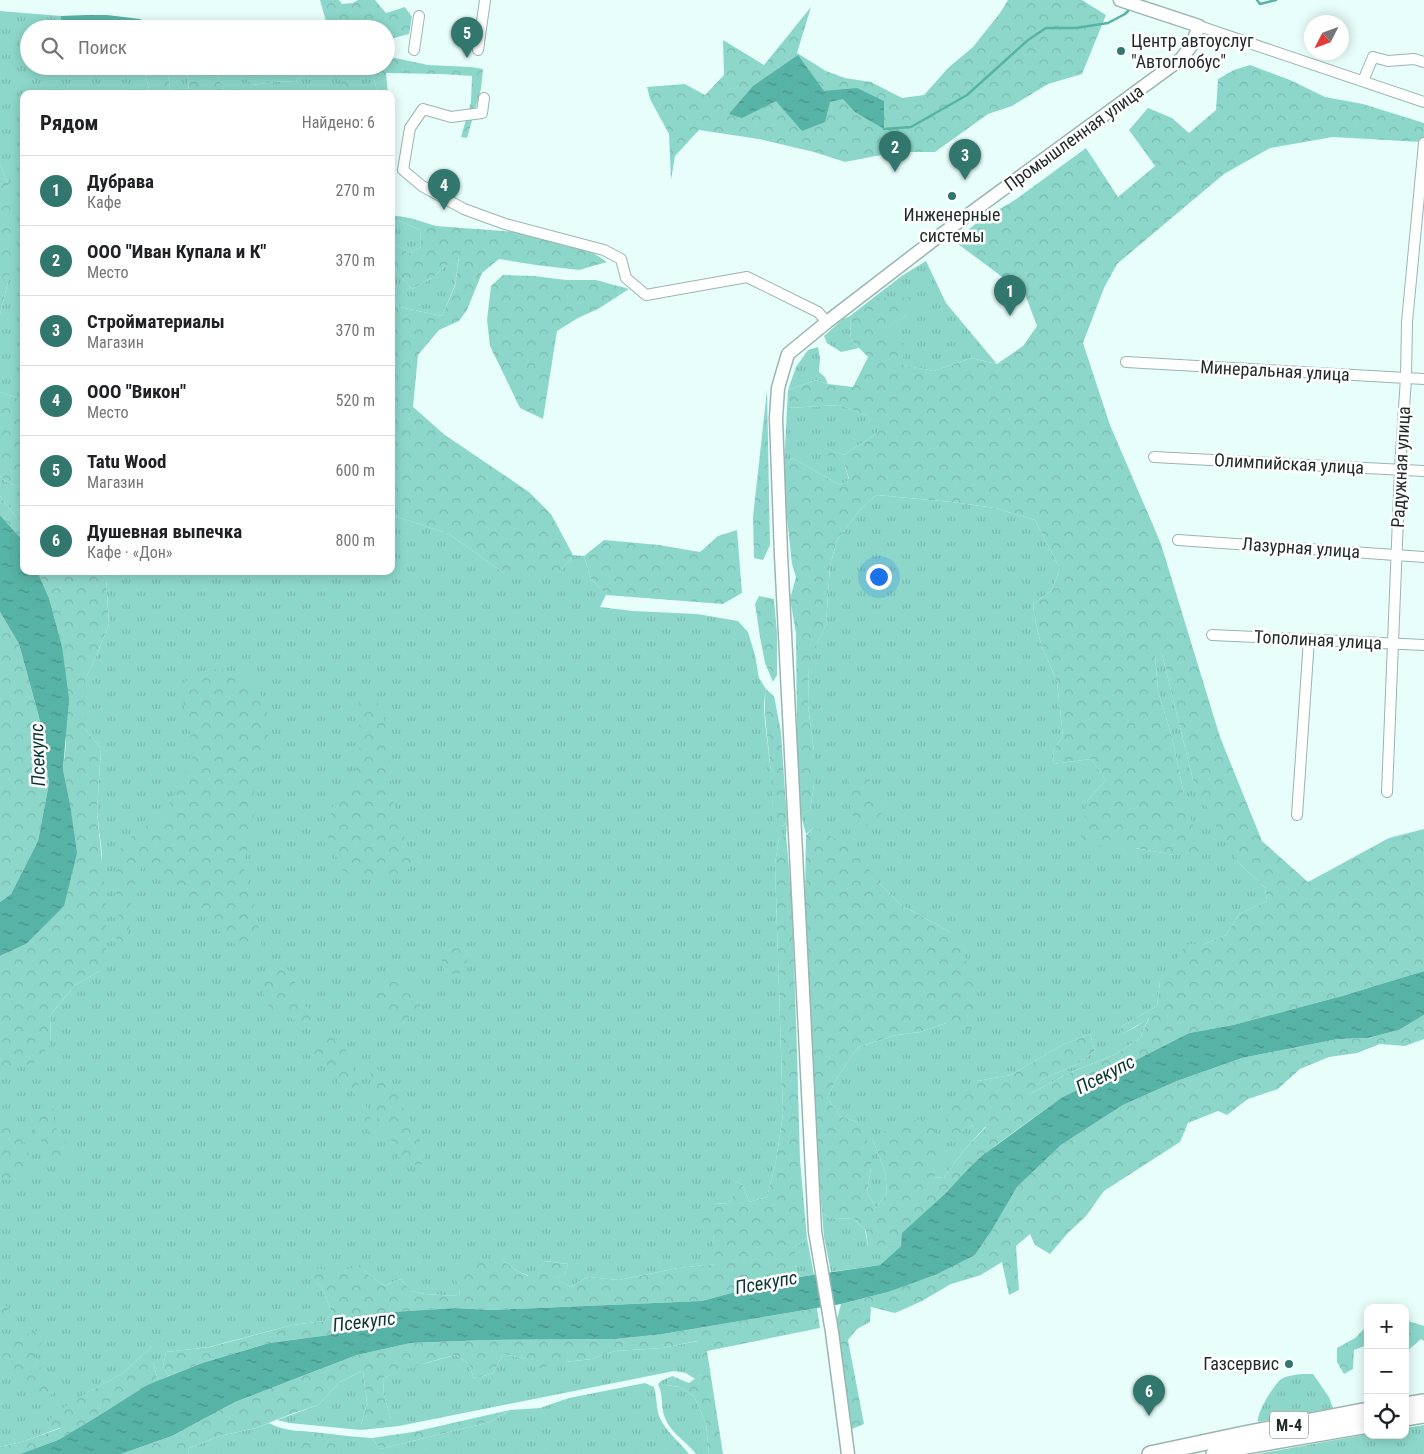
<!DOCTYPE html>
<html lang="ru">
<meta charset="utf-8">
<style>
:root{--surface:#fff;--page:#f6f6f6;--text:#202124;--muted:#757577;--line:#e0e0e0;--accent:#32776d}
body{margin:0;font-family:"Roboto Condensed",sans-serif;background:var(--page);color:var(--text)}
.controls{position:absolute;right:15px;bottom:15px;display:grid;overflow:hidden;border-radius:10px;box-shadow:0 2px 12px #0003}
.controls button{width:45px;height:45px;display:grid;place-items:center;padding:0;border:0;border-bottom:1px solid var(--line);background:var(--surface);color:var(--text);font:25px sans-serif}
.compass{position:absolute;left:1304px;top:15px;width:45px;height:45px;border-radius:50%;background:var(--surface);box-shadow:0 2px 12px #0003;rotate:228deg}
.you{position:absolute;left:878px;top:576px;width:18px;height:18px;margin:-12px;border:4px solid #fff;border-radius:50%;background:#1a73e8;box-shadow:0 0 0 8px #1a73e833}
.badge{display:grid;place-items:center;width:32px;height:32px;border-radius:50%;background:var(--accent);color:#fff;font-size:16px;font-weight:700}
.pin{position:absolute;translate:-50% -41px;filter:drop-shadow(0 1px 2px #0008)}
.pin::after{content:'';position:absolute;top:26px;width:18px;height:15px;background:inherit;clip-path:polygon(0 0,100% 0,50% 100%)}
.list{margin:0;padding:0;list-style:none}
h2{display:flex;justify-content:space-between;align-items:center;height:65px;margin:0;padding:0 20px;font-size:21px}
h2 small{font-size:16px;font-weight:400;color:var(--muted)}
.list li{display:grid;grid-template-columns:32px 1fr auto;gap:15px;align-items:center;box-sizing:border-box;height:70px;padding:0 20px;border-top:1px solid var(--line)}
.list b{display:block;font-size:19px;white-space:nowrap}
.list p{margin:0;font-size:16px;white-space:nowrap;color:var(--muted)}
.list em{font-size:16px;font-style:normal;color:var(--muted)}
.icon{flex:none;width:28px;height:28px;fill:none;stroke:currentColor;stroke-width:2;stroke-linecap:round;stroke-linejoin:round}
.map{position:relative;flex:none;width:1424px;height:1454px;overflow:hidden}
.search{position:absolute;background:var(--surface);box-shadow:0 2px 12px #0003;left:20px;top:20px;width:375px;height:55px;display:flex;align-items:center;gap:12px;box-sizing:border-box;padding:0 18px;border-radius:28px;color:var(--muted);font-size:19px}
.panel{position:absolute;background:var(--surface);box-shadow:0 2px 12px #0003;left:20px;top:90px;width:375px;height:485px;border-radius:10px}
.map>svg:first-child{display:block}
.grass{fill:url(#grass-tufts)}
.forest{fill:url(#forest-crowns)}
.water{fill:url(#water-ripples)}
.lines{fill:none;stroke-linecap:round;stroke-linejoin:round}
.stream{stroke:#57b3a5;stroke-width:2.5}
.minor-casing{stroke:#9ab5af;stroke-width:12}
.major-casing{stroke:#9ab5af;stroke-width:15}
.highway-casing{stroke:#9ab5af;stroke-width:18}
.minor{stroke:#fff;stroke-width:10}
.major{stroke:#fff;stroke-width:12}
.highway{stroke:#fff;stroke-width:15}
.poi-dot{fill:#32776d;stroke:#fff;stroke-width:2}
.labels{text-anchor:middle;stroke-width:5;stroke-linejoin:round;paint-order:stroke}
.shield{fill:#fff;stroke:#646b6a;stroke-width:1}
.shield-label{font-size:16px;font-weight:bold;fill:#212c2a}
.poi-label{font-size:18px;fill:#212c2a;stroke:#fff;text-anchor:start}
.street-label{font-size:18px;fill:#212c2a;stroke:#fff}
.water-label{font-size:19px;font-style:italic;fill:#093630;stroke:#fff}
</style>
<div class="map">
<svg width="1424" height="1454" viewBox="0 0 1424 1454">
<defs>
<pattern id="grass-tufts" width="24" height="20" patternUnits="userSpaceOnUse" patternTransform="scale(1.25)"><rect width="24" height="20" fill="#8dd7ca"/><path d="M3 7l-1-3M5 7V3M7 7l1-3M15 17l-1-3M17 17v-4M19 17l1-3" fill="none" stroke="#79b9ae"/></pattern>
<pattern id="forest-crowns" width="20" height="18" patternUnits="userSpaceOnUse" patternTransform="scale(1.25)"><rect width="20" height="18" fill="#8dd7ca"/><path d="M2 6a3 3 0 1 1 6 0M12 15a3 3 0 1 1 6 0" fill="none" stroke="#79b9ae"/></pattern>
<pattern id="water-ripples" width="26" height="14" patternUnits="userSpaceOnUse" patternTransform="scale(1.25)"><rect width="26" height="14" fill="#57b3a5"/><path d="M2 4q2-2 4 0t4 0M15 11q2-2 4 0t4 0" fill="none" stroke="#489287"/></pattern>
</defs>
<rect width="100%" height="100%" fill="#e8fefa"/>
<g class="grass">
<polygon points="0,11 61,16 60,27 64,29 29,29 29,66 160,66 145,73 150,94 24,94 24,400 0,392 0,314 8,282 8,183 0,164"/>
<polygon points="167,66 192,66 187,67 189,94 171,94"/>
<polygon points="213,66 243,66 239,68 253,85 275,82 296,81 314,66 347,66 354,70 372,72 378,94 226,94"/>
<polygon points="391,217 420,230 421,247 409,253 391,242"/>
<polygon points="459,255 455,285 442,316 400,307 391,299 391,266 412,289 434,277 443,268"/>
<polygon points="926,261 946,303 997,364 971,358 934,371 902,365 879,331 905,316 889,299 873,298 903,275"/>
<polygon points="850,316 851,340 859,348 841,352 827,343 824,336 843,319"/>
<polygon points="818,347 820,358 819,372 825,377 828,384 816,380 788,390 796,367 808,350"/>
<polygon points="840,405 881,421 877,433 844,455 824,448 844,463 849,480 840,485 792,458 784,469 787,408"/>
<polygon points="0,476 5,481 24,489 24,527 0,496"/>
<path d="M 876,495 L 952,502 L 995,508 L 1035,520 L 1060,569 L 1051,591 L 1033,604 L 1036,624 L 1041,644 L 1057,682 L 1063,737 L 1054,748 L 1053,764 L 1091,759 L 1106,780 L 1087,801 L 1135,848 L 1174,855 L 1184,794 L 1172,737 L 1158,691 L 1155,654 L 1162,654 L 1193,780 L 1240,864 L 1265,888 L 1267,901 L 1239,914 L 1226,935 L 1204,944 L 1160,981 L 1157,1006 L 1122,1026 L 1119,1036 L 1137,1026 L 1149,1017 L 1140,1038 L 1116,1054 L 1069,1073 L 1028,1095 L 1042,1079 L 1074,1066 L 1095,1051 L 1090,1034 L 1062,1045 L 1011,1075 L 977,1081 L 954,1140 C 964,1128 970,1122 986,1126 L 965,1149 L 944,1177 L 933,1178 L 872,1138 L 885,1172 L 887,1193 L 876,1208 L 867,1192 L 871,1168 L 857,1122 L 840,1116 L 827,1098 L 837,1078 L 858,1047 L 897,1035 L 920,1032 L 946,1023 L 950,932 L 901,905 L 880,884 L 813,828 L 806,834 L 801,816 L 810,810 L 814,784 L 814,751 L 808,706 L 809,663 L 826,624 L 830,566 L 837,540 L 860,510 Z"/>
<polygon points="391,515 449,534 504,573 560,572 573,555 584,556 591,579 606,595 600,607 633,611 697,614 738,621 748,632 755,655 759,678 766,689 764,704 765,722 772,781 773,811 782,827 787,822 786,835 779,838 775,864 783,1114 776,1161 767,1197 749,1202 743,1185 733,1180 733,1195 729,1203 713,1204 713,1234 716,1264 678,1268 619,1280 587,1277 571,1287 554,1278 565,1274 568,1264 545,1261 529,1276 519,1272 502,1260 460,1289 459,1296 425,1294 412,1291 400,1279 385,1286 369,1275 360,1266 343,1271 330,1271 313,1279 322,1288 332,1313 325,1321 292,1325 209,1347 166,1352 163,1367 169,1376 158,1381 153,1362 152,1346 122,1374 88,1392 62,1427 25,1441 0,1447 0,1071 8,1071 50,1044 51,1014 75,985 100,971 102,854 97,812 101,748 85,729 85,680 95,659 109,624 106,578 95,571 391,571"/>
<polygon points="822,1213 831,1219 853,1218 865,1230 868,1246 901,1246 880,1265 831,1272 824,1237"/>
<polygon points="807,1238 814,1275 798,1277 795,1265 795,1247"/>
<polygon points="698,1341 700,1349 700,1375 695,1379 686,1373 674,1371 399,1426 361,1430 289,1423 277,1420 318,1405 341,1381 363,1371 367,1403 361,1425 391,1419 384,1395 383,1378 407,1368 456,1355 469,1364 474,1379 493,1373 503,1354 526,1359 565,1362 591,1359 615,1351 662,1348"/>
<path d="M 1301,1374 L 1313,1374 L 1329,1397 L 1333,1408 L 1258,1422 C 1256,1413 1274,1385 1281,1379 C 1286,1376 1295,1375 1301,1374 Z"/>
<path d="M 672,1376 L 666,1385 L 679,1387 L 694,1396 L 706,1424 L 709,1454 L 696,1454 C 688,1443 671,1433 666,1420 C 660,1409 664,1396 658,1384 L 661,1381 Z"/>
<path d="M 645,1383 L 654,1387 C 657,1397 656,1407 659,1416 C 665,1431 679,1441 689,1454 L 188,1454 L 189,1448 L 220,1436 L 256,1428 L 269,1423 C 285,1432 304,1431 322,1433 C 339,1435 355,1437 372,1438 L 380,1449 L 490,1422 L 510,1410 L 540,1408 L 569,1398 Z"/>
<polygon points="1424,1425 1424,1454 1257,1454 1368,1434 1368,1435 1405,1435 1405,1428"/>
</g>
<g class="forest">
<polygon points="320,0 339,0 342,4 353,3 358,0 375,0 386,13 405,7 412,17 409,34 386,40 386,29 342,29 340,26 327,25"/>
<polygon points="1008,0 1082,0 1106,15 1082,74 1048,84 1012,106 988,114 935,152 896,152 845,162 814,152 759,139 699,130 675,156 671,180 669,134 650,99 647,87 685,84 705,95 724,75 723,40 764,65 811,7 797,53 826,71 845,78 871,82 902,98 924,95 948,68 973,47 1000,13"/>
<polygon points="386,56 428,65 471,67 483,69 481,89 467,138 461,137 471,102 472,76 441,74 386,73 388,94 378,94 372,72 354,70 347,66 386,66"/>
<path d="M 1250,65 L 1290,80 L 1325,97 L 1363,104 L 1424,123 L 1424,137 L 1421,142 L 1333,137 L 1270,148 L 1224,174 L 1117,264 L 1104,288 L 1083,343 L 1110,425 L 1161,544 L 1220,737 L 1262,841 L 1308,882 L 1389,838 L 1424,829 L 1424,971 L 1342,996 L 1233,1025 L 1189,1033 L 1061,1098 L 996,1145 L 971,1166 L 901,1246 L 868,1246 L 866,1231 L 853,1218 L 831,1219 L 822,1213 L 810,1057 L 805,899 L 806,835 L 813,828 L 827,834 L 855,850 L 880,884 L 901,905 L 950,932 L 974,974 L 978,1012 L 972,1030 L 946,1023 L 920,1032 L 897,1035 L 858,1047 L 837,1078 L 827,1098 L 840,1116 L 857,1122 L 871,1149 L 871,1168 L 867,1192 L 876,1208 L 887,1193 L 885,1172 L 872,1138 L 897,1124 L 913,1120 L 932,1119 L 943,1156 L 934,1178 L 944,1177 L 965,1149 L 986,1127 C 970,1121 963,1129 954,1141 L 946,1120 L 956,1094 L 977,1081 L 1011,1075 L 1062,1045 L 1090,1034 L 1095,1051 L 1074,1066 L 1042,1079 L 1030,1094 L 1069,1073 L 1116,1054 L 1140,1038 L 1149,1018 L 1118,1037 L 1122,1026 L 1157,1006 L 1160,981 L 1187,944 L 1204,944 L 1226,935 L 1239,914 L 1267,901 L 1265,888 L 1240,864 L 1220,834 L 1193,780 L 1162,654 L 1155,655 L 1158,691 L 1172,737 L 1184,794 L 1201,854 L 1174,855 L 1135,848 L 1080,844 L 1087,801 L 1106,780 L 1091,759 L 1053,764 L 1054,748 L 1063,737 L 1057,682 L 1041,644 L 1036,624 L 1033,604 L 1051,591 L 1060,569 L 1035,520 L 995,508 L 952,502 L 876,495 L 860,510 L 837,540 L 830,566 L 826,624 L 809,664 L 808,706 L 814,751 L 814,784 L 810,810 L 801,816 L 799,794 L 797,733 L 796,633 L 790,599 L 796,577 L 792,564 L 785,499 L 784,469 L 792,458 L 840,485 L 849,479 L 844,463 L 832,462 L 824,447 L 844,455 L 877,433 L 880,421 L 840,405 L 787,408 L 788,390 L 816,380 L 828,384 L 853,387 L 868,357 L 851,340 L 850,316 L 873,298 L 919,297 L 905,316 L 880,331 L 904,343 L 903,365 L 934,371 L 971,358 L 997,364 L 1023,346 L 1037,326 L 1025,294 L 954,241 L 978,222 L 1015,200 L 1086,148 L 1118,197 L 1155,166 L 1129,130 L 1148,108 L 1172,118 L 1189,133 L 1216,110 L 1218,79 L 1234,70 Z"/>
<polygon points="160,66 167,66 171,94 150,94 145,73"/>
<polygon points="192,66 213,66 226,94 189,94 187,67"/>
<polygon points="243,66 312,66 313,67 296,81 275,82 253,85 241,75 239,68"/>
<polygon points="341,81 361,85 364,94 339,94"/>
<polygon points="0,164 8,183 14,246 8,282 0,314"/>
<polygon points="391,215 410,218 436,226 518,232 592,252 607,262 579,270 536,265 499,259 482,273 467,310 459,321 439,330 418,355 413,407 445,435 529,492 551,514 573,555 560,572 548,577 504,573 449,534 391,515 391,299 400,307 442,316 455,286 459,256 443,268 434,277 412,289 391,266 391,242 409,253 421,247 420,230 391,217"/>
<polygon points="503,275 534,276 566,280 596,280 629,289 598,309 578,318 557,331 543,419 520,408 490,346 487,320 491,286"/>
<polygon points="767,390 770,545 763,560 754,558 753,517"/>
<polygon points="0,392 24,400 24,422 21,425 24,429 24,489 5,481 0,476"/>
<polygon points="0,496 24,527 24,542 0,515"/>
<polygon points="737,530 742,593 723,604 606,595 591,579 584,556 604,540 659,545 700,552 718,536"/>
<polygon points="37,571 95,571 106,578 109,624 95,659 85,680 85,729 101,748 97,812 106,901 106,955 100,971 75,985 51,1014 50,1044 37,1062 8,1071 0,1071 0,956 26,944 70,804 63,769 66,744 62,646 49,598"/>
<polygon points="759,596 774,599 777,634 777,675 773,682 765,663 760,637 755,604"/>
<polygon points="0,612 19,644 39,717 49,783 38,841 11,894 0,902"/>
<polygon points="209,669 244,672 264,700 271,730 256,767 253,827 243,867 256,910 262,949 232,943 206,918 183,891 165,887 146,857 131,892 130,926 120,957 115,949 119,919 116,889 116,854 133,835 162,816 174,795 194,754 180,684"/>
<path d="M 766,689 L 774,696 L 781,732 L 787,822 L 782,827 L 774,824 C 772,801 772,778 769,754 C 767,732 763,711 766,689 Z"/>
<polygon points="375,694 388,732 392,798 413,864 405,873 368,880 343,871 328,840 332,808 347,791 358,765 361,733 355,704"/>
<polygon points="868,776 883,812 867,826 853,817 849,796 849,777"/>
<polygon points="786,835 792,902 797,1053 800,1160 807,1238 795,1247 795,1265 798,1277 779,1280 702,1301 490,1310 455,1308 392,1312 329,1335 269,1343 202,1363 169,1376 163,1367 166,1352 210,1347 292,1325 325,1321 332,1313 322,1288 312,1279 312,1268 343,1271 360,1265 369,1275 385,1286 400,1279 412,1291 425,1294 459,1296 460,1288 453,1276 474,1261 502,1260 519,1272 528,1276 545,1261 568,1264 565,1274 555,1278 571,1287 587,1277 619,1280 678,1268 715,1264 713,1234 693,1214 713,1204 729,1203 733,1195 733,1180 743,1185 749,1202 767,1197 776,1161 783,1114 775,864 779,838"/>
<polygon points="451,940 458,940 469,957 461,973 445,975 440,953"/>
<polygon points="285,967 294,976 298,1002 313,1011 317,1024 302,1025 288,1016 273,1014 260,987 265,971"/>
<polygon points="392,971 414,984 421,1009 404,1022 387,1014 370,994 379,977"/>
<polygon points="1424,1015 1424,1039 1405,1046 1380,1044 1357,1053 1329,1057 1300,1069 1278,1089 1248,1099 1227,1115 1218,1111 1188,1123 1180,1142 1104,1191 1086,1216 1067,1234 1050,1254 1035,1245 1030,1234 1016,1246 1019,1290 1009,1295 1002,1262 981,1275 951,1284 922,1301 895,1313 871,1307 870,1322 857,1329 848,1340 864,1424 852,1429 840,1354 837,1319 841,1304 888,1292 975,1255 992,1230 1017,1187 1061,1145 1123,1105 1177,1081 1242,1058 1338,1039 1368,1038 1399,1030"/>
<polygon points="341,1037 379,1141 374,1147 370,1133 354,1092 343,1088 334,1074 303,1046 319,1038"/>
<polygon points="369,1059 373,1063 394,1090 426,1152 421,1165 408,1165 400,1159 392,1141 376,1115"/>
<polygon points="54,1108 54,1125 72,1155 68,1162 53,1167 43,1144 30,1124"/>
<polygon points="12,1117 19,1131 34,1166 14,1180 0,1179 0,1121"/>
<polygon points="0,1296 11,1314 0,1331"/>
<path d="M 817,1308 L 820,1328 L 707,1351 L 723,1454 L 709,1454 L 706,1424 L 694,1396 L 679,1387 L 666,1385 L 672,1376 L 689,1383 L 700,1375 L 700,1349 L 697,1341 L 662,1348 L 615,1351 L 591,1359 L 565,1362 L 537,1369 L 526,1359 L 503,1354 L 493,1373 L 474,1379 L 469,1364 L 456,1355 C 431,1361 407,1368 383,1378 L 384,1395 L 391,1419 L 381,1425 L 361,1425 L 367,1403 L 363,1371 L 341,1381 L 318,1405 L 291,1414 L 256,1428 L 220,1436 L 189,1448 L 188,1454 L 121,1454 L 172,1436 L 235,1402 L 292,1380 L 357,1355 L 411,1343 L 487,1340 L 616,1339 L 663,1334 Z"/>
<polygon points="1405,1320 1424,1326 1424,1341 1421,1339 1405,1353"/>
<polygon points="1368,1325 1368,1347 1367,1345 1354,1350 1353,1369 1344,1374 1337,1362 1337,1348 1355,1338"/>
<polygon points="53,1328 34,1353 41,1369 57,1386 46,1403 35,1399 0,1365 0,1333 9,1341 32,1332"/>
<polygon points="153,1345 153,1362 158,1381 147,1385 98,1416 58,1440 20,1454 0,1454 0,1447 25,1441 61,1428 47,1426 53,1414 88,1392 122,1374"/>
<polygon points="510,1410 490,1422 380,1449 372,1438 413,1432"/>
<polygon points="299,1431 336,1435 337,1444 332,1454 296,1454 296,1442"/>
</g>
<g class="water">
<polygon points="86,15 107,15 140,19 158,29 64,29 60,27 61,16"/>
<polygon points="798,55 824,91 857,88 884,101 884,129 855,112 843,99 830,102 825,122 802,131 776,101 742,118 729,114 753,86"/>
<polygon points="0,515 24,542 24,571 37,571 49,598 62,646 69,699 63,769 70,804 77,853 64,906 26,944 0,956 0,902 11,894 38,841 49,783 39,717 19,644 0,612"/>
<polygon points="1424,971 1424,1015 1399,1030 1368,1038 1338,1039 1242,1058 1177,1081 1123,1105 1061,1145 1017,1187 992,1230 975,1255 937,1274 888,1292 841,1304 663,1334 616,1339 487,1340 411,1343 357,1355 292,1380 235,1402 172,1436 121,1454 20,1454 58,1440 98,1416 147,1385 202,1363 269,1343 329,1335 392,1312 455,1308 490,1310 702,1301 779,1280 880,1265 901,1246 902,1233 945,1194 971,1166 983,1155 1061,1098 1189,1033 1233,1025 1342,996"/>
</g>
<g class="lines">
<g class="stream">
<polyline points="1257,0 1260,4 1276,0"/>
<polyline points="884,129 911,127 967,95 1028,40 1046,28 1076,28 1108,23 1125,14 1131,8"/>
</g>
<g class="minor-casing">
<g id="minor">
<polyline points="1199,26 1424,102"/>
<polyline points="414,50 419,16"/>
<polyline points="478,50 485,0"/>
<polyline points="1363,81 1373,57 1388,61 1414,59 1424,62"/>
<polyline points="484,98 482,113 451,117 423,109 410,128 403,170 422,186 464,209 505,224 604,250 621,259 626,278 646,295 747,277 818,312 827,322"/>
<polyline points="1126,362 1424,379"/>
<polyline points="1154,457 1424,471"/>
<polyline points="1178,540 1424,557"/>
<polyline points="1212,635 1424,645"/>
<polyline points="1387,792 1400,469 1406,378 1407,322 1424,143"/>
<polyline points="1297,815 1309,639"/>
</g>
</g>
<g class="major-casing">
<polyline id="major" points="848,1454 832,1332 815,1231 781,555 776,418 778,388 782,374 788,354 827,322 931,242 1181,59 1191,46 1199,26 1120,0"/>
</g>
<g class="highway-casing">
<g id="highway">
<polyline points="1405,1405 1424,1402"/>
<polyline points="1405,1418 1424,1415"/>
<polyline points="1150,1454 1244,1434 1368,1410"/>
<polyline points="1214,1454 1246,1446 1368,1425"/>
</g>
</g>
<use href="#minor" class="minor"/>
<use href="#major" class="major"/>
<use href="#highway" class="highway"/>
</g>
<g class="poi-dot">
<circle cx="1121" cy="51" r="5"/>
<circle cx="952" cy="196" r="5"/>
<circle cx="1289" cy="1364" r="5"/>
</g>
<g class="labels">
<rect class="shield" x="1270" y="1411.5" width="38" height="27" rx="4"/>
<g class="shield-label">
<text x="1289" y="1431">М-4</text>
</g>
<g class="poi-label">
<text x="1131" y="47">Центр автоуслуг<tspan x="1131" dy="21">"Автоглобус"</tspan></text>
<text x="952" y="221" text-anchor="middle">Инженерные<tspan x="952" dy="21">системы</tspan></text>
<text x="1279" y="1370" text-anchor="end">Газсервис</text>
</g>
<g class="street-label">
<text transform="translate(1074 138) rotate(-36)" y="6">Промышленная улица</text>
<text transform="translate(1275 371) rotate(3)" y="6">Минеральная улица</text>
<text transform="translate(1289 464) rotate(3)" y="6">Олимпийская улица</text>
<text transform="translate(1401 467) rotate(-87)" y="6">Радужная улица</text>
<text transform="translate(1301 548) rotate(4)" y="6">Лазурная улица</text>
<text transform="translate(1318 640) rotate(3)" y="6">Тополиная улица</text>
</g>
<g class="water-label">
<text transform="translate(37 755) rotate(-92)" y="7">Псекупс</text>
<text transform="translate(1105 1074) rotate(-27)" y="7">Псекупс</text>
<text transform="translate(766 1282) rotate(-10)" y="7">Псекупс</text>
<text transform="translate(364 1321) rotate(-7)" y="7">Псекупс</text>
</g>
</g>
</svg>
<div class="controls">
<button>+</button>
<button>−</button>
<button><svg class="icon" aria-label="locate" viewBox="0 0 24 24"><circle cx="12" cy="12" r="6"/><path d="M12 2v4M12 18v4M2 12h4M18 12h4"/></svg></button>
</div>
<svg class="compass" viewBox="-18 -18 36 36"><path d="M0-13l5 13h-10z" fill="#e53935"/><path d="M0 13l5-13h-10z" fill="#757577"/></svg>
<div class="you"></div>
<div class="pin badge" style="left:1010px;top:316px">1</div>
<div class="pin badge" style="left:895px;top:172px">2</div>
<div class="pin badge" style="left:965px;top:180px">3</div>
<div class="pin badge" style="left:444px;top:210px">4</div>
<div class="pin badge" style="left:467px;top:58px">5</div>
<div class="pin badge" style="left:1149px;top:1416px">6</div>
<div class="search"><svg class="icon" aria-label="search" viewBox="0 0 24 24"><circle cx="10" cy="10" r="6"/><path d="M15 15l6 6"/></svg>Поиск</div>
<section class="panel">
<h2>Рядом<small>Найдено: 6</small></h2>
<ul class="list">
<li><span class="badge">1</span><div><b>Дубрава</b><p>Кафе</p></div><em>270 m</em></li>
<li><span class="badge">2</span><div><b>ООО &quot;Иван Купала и К&quot;</b><p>Место</p></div><em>370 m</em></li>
<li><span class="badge">3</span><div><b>Стройматериалы</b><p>Магазин</p></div><em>370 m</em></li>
<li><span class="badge">4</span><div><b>ООО &quot;Викон&quot;</b><p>Место</p></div><em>520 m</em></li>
<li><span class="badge">5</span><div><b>Tatu Wood</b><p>Магазин</p></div><em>600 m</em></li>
<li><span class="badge">6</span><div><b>Душевная выпечка</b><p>Кафе · «Дон»</p></div><em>800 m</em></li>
</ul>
</section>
</div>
